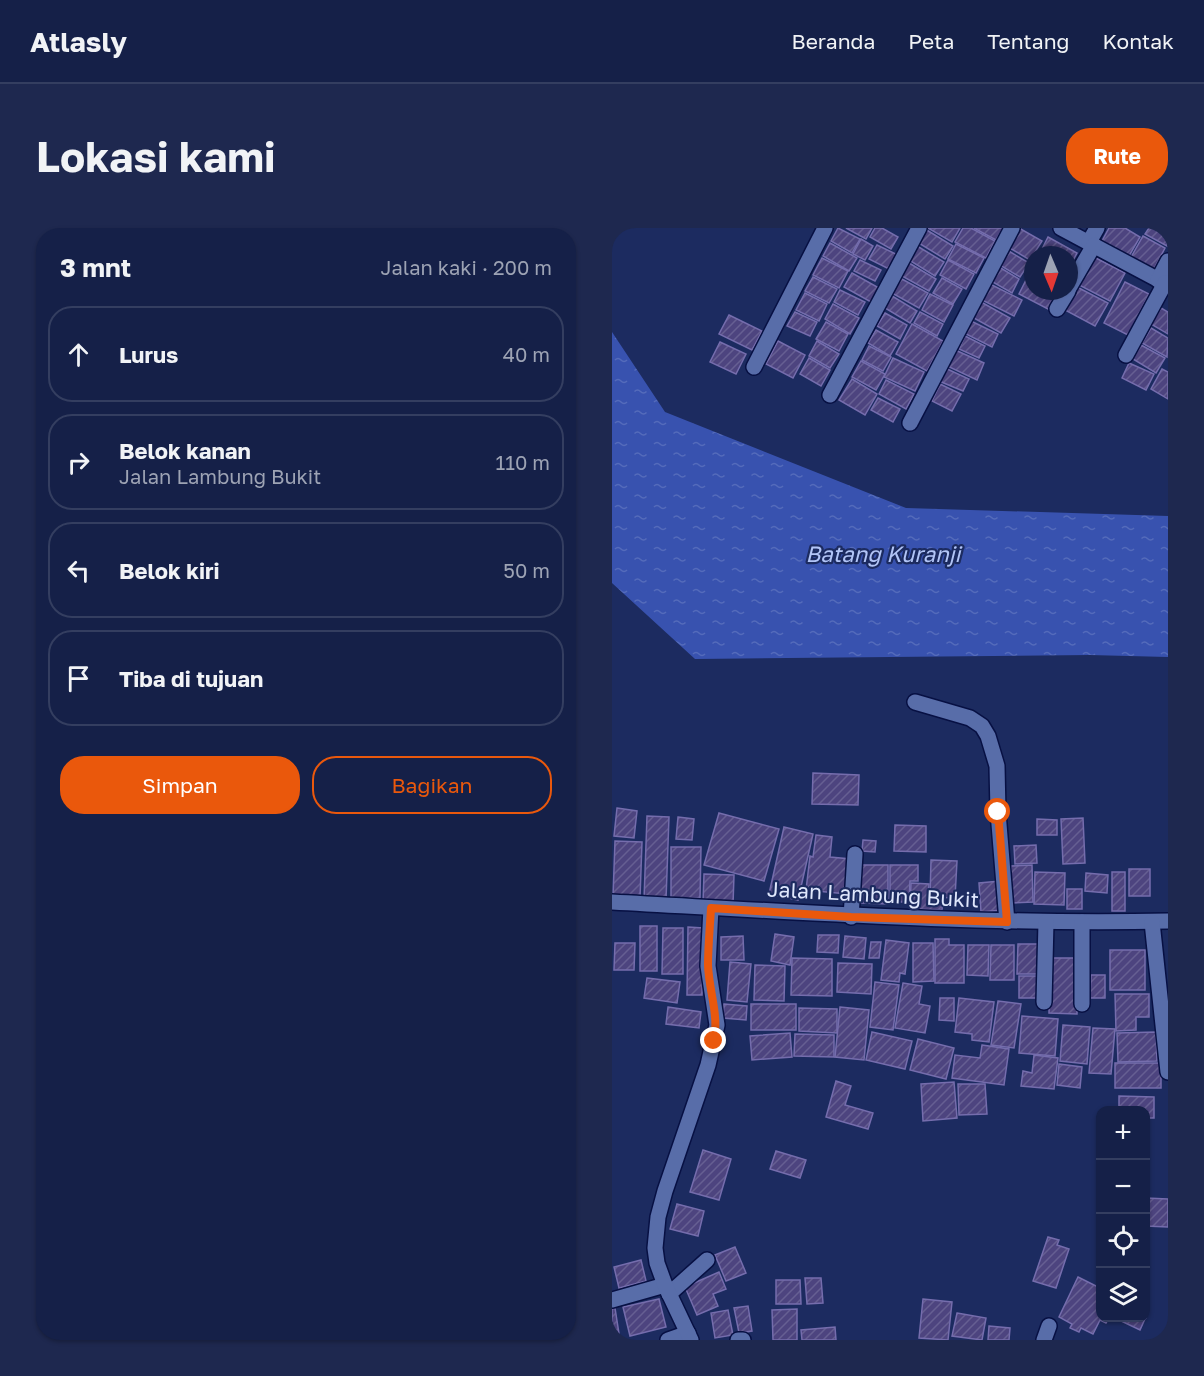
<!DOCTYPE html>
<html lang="id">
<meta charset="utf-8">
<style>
:root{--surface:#152048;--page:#1e284f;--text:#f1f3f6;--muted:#9da3b4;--line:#343e60;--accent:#ea580c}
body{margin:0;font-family:"Golos Text",sans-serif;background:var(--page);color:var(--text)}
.controls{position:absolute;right:18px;bottom:18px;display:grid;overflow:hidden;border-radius:12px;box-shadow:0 2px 4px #0004}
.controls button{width:54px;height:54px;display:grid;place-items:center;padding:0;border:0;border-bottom:2px solid var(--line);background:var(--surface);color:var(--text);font:30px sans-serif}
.compass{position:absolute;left:412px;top:18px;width:54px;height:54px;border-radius:50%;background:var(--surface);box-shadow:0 2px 4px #0004;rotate:178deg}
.stop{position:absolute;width:18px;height:18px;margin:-14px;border:4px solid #ea580c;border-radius:50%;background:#fff}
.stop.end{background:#ea580c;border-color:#fff;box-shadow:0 2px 6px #0008}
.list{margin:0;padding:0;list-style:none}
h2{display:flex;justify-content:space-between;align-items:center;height:78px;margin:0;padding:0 24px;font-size:26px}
h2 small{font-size:20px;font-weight:400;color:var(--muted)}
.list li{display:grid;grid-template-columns:39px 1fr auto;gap:18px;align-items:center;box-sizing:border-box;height:96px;margin:0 12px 12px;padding:0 12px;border:2px solid var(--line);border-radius:24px}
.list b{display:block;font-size:22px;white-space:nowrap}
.list p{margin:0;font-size:20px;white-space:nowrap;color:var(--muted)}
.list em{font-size:20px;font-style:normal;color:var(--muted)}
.actions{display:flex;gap:12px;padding:18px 24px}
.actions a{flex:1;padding:14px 0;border:2px solid var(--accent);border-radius:24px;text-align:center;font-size:21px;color:var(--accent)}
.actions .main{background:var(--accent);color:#fff}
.icon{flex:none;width:33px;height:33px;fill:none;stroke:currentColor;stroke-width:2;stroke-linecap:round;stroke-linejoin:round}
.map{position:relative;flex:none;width:556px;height:1112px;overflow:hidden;border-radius:24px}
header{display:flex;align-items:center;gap:36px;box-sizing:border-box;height:84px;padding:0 30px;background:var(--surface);border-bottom:2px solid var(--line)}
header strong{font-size:28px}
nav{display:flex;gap:33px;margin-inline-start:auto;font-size:21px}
.intro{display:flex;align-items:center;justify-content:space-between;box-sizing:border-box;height:144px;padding:0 36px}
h1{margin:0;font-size:42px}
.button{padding:15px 27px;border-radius:24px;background:var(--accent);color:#fff;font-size:21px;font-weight:700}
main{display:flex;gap:36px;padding:0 36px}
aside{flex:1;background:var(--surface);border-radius:24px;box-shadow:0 2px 4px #0004}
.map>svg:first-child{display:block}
.water{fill:url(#water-ripples)}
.building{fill:url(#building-hatch);stroke:#756dad;stroke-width:1.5}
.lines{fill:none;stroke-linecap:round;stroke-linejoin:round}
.minor-casing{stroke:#071043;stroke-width:18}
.minor{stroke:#586da9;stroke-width:15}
.route{stroke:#ea580c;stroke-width:8}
.labels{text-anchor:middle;stroke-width:4.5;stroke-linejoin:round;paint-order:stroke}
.street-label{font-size:21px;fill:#dfe7fc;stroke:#1c2b60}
.water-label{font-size:22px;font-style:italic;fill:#b2c5f7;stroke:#1c2b60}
</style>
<header>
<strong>Atlasly</strong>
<nav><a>Beranda</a><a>Peta</a><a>Tentang</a><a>Kontak</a></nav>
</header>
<div class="intro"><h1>Lokasi kami</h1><a class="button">Rute</a></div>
<main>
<aside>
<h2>3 mnt<small>Jalan kaki · 200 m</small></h2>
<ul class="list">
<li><svg class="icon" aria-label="ahead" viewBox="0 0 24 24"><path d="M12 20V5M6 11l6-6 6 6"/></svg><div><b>Lurus</b></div><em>40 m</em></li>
<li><svg class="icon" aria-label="right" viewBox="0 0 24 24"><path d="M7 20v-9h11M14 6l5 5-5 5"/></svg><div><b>Belok kanan</b><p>Jalan Lambung Bukit</p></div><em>110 m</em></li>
<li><svg class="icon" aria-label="left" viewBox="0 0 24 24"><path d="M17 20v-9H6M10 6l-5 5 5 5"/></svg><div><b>Belok kiri</b></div><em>50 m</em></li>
<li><svg class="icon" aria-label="arrive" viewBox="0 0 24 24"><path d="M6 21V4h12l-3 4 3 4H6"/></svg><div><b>Tiba di tujuan</b></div></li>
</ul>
<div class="actions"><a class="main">Simpan</a><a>Bagikan</a></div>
</aside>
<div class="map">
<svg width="556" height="1112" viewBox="0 0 556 1112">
<defs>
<pattern id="water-ripples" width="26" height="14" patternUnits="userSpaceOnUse" patternTransform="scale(1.5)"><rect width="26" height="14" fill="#3852af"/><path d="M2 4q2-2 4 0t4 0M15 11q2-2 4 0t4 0" fill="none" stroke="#546bbb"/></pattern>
<pattern id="building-hatch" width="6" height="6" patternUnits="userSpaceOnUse" patternTransform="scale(1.5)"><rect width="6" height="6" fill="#4d447f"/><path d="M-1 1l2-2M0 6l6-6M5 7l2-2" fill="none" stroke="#665f92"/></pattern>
</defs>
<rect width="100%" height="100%" fill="#1c2b60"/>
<polygon class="water" points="0,104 53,184 294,280 556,288 556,429 478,427 83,431 0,355"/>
<g class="building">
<polygon points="226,0 248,11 240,25 219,13"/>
<polygon points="234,0 260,0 254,11"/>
<polygon points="263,0 270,0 286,9 279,21 258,9"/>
<polygon points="316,0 348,0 340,14"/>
<polygon points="351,0 359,0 383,13 374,30 343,14"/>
<polygon points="362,0 391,0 384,12"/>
<polygon points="407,0 430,13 418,32 396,19"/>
<polygon points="497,0 513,0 528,9 517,28 490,13"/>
<polygon points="537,0 556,0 555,18 533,6"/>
<polygon points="313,1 341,18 333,31 305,14"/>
<polygon points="531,8 553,20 541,43 518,31"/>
<polygon points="436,9 465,25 457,40 457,27 427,27"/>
<polygon points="249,11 261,18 253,32 241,26"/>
<polygon points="218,15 245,30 237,43 211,28"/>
<polygon points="344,16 372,30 364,45 336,31"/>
<polygon points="265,17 286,27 279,42 257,31"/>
<polygon points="305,18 332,34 323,48 297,32"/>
<polygon points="395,22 417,35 408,49 386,36"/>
<polygon points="482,29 513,45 498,73 467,57"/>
<polygon points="210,30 236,43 227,60 201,47"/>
<polygon points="248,32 269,42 263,53 242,43"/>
<polygon points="336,32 362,46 354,61 328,47"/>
<polygon points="297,35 324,51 317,63 290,48"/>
<polygon points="421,38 421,63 446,63 436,81 407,66"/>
<polygon points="387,39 407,51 400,65 379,53"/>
<polygon points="240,45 267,60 259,74 232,59"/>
<polygon points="201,49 225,61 217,75 193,63"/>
<polygon points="286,49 316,65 307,80 278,64"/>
<polygon points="330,50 350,61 341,76 321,65"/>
<polygon points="513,54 537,66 516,107 492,95"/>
<polygon points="378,56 410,72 402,88 370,72"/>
<polygon points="465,59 496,75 483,98 453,82"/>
<polygon points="228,62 253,74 246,87 222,74"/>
<polygon points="193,65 215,76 207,93 184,82"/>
<polygon points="318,66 341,77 332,94 310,82"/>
<polygon points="280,68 305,83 298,95 273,80"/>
<polygon points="369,74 398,90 389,105 360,89"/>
<polygon points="221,76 247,90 238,106 213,91"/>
<polygon points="549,80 556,84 556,106 539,96"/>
<polygon points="183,84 205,94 198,108 175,98"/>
<polygon points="308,84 331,96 325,108 302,95"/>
<polygon points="273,85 295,97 288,111 265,98"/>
<polygon points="117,87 150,103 140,122 107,106"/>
<polygon points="359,93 386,106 380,119 352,105"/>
<polygon points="214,94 236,106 227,123 204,111"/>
<polygon points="300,96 331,113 315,143 284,126"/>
<polygon points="539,100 556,110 555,129 530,115"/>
<polygon points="264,102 286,114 278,128 256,115"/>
<polygon points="353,108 373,118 367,130 347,121"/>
<polygon points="166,113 193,127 181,150 154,136"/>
<polygon points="205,113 227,126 218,140 197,128"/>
<polygon points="108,114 134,126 124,146 98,134"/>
<polygon points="529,117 553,130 544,145 521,131"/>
<polygon points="257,118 279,129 271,143 250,132"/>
<polygon points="341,121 372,135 365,152 333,137"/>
<polygon points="197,130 218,142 209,158 188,146"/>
<polygon points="281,130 312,144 303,163 272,149"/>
<polygon points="249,133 273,146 264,162 240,149"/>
<polygon points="517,135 542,146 534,162 510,150"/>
<polygon points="333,140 357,151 351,163 327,153"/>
<polygon points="550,141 556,144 556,171 539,161"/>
<polygon points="240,151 265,166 253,187 227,172"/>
<polygon points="274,152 302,166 294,181 267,166"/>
<polygon points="328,156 349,166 340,183 320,173"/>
<polygon points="266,170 288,181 281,194 259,182"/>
<polygon points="201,545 247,547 246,577 200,576"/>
<polygon points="5,580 25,583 22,610 2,608"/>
<polygon points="107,585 167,601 152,653 92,637"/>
<polygon points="35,588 57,589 54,672 32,672"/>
<polygon points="66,589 82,591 80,612 64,611"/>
<polygon points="471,590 473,635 451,636 449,591"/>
<polygon points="425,591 445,592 445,607 425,607"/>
<polygon points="283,597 314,598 314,624 282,623"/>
<polygon points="172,599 201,606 186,672 157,666"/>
<polygon points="204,607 220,609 218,629 239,631 235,666 194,662 198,628 201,629"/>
<polygon points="251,612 264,613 263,624 250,623"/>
<polygon points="3,613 30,614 28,670 1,669"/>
<polygon points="424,617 425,635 403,636 402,618"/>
<polygon points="59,619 89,619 88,670 59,671"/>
<polygon points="319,632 345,633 343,670 318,669"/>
<polygon points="249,637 276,637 276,676 249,675"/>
<polygon points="278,637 306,637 306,653 298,653 297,674 278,674"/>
<polygon points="420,637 421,674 400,675 399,638"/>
<rect x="517" y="641" width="21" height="27"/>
<polygon points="423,644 453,645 452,677 422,676"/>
<rect x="500" y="644" width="13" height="39"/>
<polygon points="474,645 496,647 495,665 473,663"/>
<polygon points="92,646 122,647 121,677 91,675"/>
<polygon points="388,653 390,682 369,684 367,655"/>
<polygon points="299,655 317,656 316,671 331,671 330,682 298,681"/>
<rect x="455" y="661" width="15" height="20"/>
<rect x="28" y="698" width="17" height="45"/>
<polygon points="76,699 91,700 90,767 75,767"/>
<polygon points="51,700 71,700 71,746 50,746"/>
<polygon points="163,706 182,709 178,737 159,733"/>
<polygon points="206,707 227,707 226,725 205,724"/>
<polygon points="131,708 132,732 109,732 109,709"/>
<polygon points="233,708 254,710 252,731 231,729"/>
<polygon points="323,711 337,711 337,717 352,717 352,755 323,755"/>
<polygon points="274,712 297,715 293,746 288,745 287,754 269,752"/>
<polygon points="259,714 269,714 267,730 257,730"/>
<polygon points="3,715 23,715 22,742 2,742"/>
<polygon points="301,715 321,715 322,753 301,754"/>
<polygon points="406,716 431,716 431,746 405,746"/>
<polygon points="356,717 377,717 376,748 355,747"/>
<polygon points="379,717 402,717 402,752 378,752"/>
<rect x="498" y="722" width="35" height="40"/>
<polygon points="180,730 220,731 220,768 179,767"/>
<polygon points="438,730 466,730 465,786 437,785"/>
<polygon points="118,734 139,736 135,774 115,772"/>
<polygon points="226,735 260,736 259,766 225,764"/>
<polygon points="143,737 173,738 172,773 142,772"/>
<polygon points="479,747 493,747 493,770 478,770"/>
<polygon points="407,748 430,748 425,770 407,770"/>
<polygon points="35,750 68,754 65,775 32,770"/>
<polygon points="263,754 287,757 281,802 258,799"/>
<polygon points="291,755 310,758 307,776 318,778 313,805 283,800"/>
<polygon points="503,766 537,766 537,789 524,789 524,802 504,803"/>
<polygon points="328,770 342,770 342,793 327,792"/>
<polygon points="347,770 382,774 377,814 360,812 360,806 343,804"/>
<polygon points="386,773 409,776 402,820 379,817"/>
<polygon points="112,776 135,778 134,792 111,790"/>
<rect x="139" y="776" width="45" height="26"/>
<polygon points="56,779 89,784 87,800 54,796"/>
<polygon points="228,779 257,782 252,832 223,829"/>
<polygon points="187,780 225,781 225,805 187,803"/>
<polygon points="410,788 446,791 443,828 407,825"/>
<polygon points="451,797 478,799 475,836 448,833"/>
<polygon points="481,800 503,801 499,846 477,845"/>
<polygon points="260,804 300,813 293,841 254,832"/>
<polygon points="544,804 545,833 506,834 505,805"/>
<polygon points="178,805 180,829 140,832 138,808"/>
<polygon points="183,806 222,807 222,829 182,828"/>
<polygon points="306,811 342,820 334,851 298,842"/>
<polygon points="370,817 397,821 392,857 340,850 343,827 368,830"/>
<polygon points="422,827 446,830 442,861 409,858 411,843 420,845"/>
<rect x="503" y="835" width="46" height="25"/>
<polygon points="447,836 470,839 468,860 445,857"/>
<polygon points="224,853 239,858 233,877 261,885 256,901 214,889"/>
<polygon points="342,854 345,890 311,893 309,856"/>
<polygon points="346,856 373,856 375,886 347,887"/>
<polygon points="507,868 542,869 542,890 534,890 534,882 507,882"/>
<polygon points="91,922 119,931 107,972 78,964"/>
<polygon points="164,923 194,932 188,950 158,941"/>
<polygon points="534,970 556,971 556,999 534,998"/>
<polygon points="65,976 92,983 86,1008 58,1001"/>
<polygon points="436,1009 447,1012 445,1017 457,1021 444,1060 421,1053"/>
<polygon points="123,1019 134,1045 114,1053 103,1027"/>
<polygon points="29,1032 34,1053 7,1060 2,1039"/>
<polygon points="107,1044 114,1061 101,1066 106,1078 85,1087 73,1059"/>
<polygon points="466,1049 488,1060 488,1090 497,1090 494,1095 488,1092 481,1106 469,1100 467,1104 458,1100 460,1096 447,1089"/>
<polygon points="193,1050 209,1050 211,1075 195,1076"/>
<polygon points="164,1052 188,1052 189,1076 164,1076"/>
<polygon points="47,1071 54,1099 18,1108 11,1079"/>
<polygon points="311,1071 340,1074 336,1112 307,1110"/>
<polygon points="136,1078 140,1103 127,1105 122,1080"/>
<polygon points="3,1080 8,1112 0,1112 0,1081"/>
<polygon points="185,1081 185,1112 161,1112 160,1082"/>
<polygon points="116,1082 121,1107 103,1110 99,1085"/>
<polygon points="534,1083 536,1084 528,1102 503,1090 534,1090"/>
<polygon points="345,1085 374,1090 370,1112 340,1108"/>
<polygon points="377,1098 398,1100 397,1112 376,1112"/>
<polygon points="223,1099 224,1112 190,1112 189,1102"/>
</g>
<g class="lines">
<g class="minor-casing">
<g id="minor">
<polyline points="449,0 556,57"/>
<polyline points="477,14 485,0"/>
<polyline points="546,52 556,33"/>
<polyline points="457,60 482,17"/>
<polyline points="445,81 456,63"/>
<polyline points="514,127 553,55"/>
<polyline points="142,139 213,0"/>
<polyline points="218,167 307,0"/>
<polyline points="298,195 400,0"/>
<polyline points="303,474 358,490 370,498 376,508 385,538 386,584 395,694"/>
<path d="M 0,674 C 185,684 370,697 556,693"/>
<polyline points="239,689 243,626"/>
<polyline points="470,694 470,776"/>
<polyline points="540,694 556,844"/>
<polyline points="432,774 434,694"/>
<polyline points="57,1066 95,1032"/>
<polyline points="0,1072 53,1057"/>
<polyline points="56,1112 76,1105"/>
<polyline points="79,1112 53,1057 45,1035 43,1020 46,989 53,963 96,837 105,797 96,738 99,680"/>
<polyline points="126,1112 131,1112"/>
<polyline points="432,1112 437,1098"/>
</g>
</g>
<use href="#minor" class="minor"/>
</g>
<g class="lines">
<path class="route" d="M 102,813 C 107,785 97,764 96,737 C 96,718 98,699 99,680 L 239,689 L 395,694 L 386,584"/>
</g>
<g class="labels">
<g class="street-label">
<text transform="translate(261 667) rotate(3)" y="7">Jalan Lambung Bukit</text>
</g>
<g class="water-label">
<text x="271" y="334">Batang Kuranji</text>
</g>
</g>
</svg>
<div class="controls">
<button>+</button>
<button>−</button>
<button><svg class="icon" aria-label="locate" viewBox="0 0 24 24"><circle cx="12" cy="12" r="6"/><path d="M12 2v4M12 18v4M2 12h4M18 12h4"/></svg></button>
<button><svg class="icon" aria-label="layers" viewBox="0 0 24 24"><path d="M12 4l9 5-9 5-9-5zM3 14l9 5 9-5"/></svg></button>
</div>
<svg class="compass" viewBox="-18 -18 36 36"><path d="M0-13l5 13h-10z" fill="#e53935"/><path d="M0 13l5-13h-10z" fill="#9da3b4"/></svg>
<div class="stop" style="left:386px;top:584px"></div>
<div class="stop end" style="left:102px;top:813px"></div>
</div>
</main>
